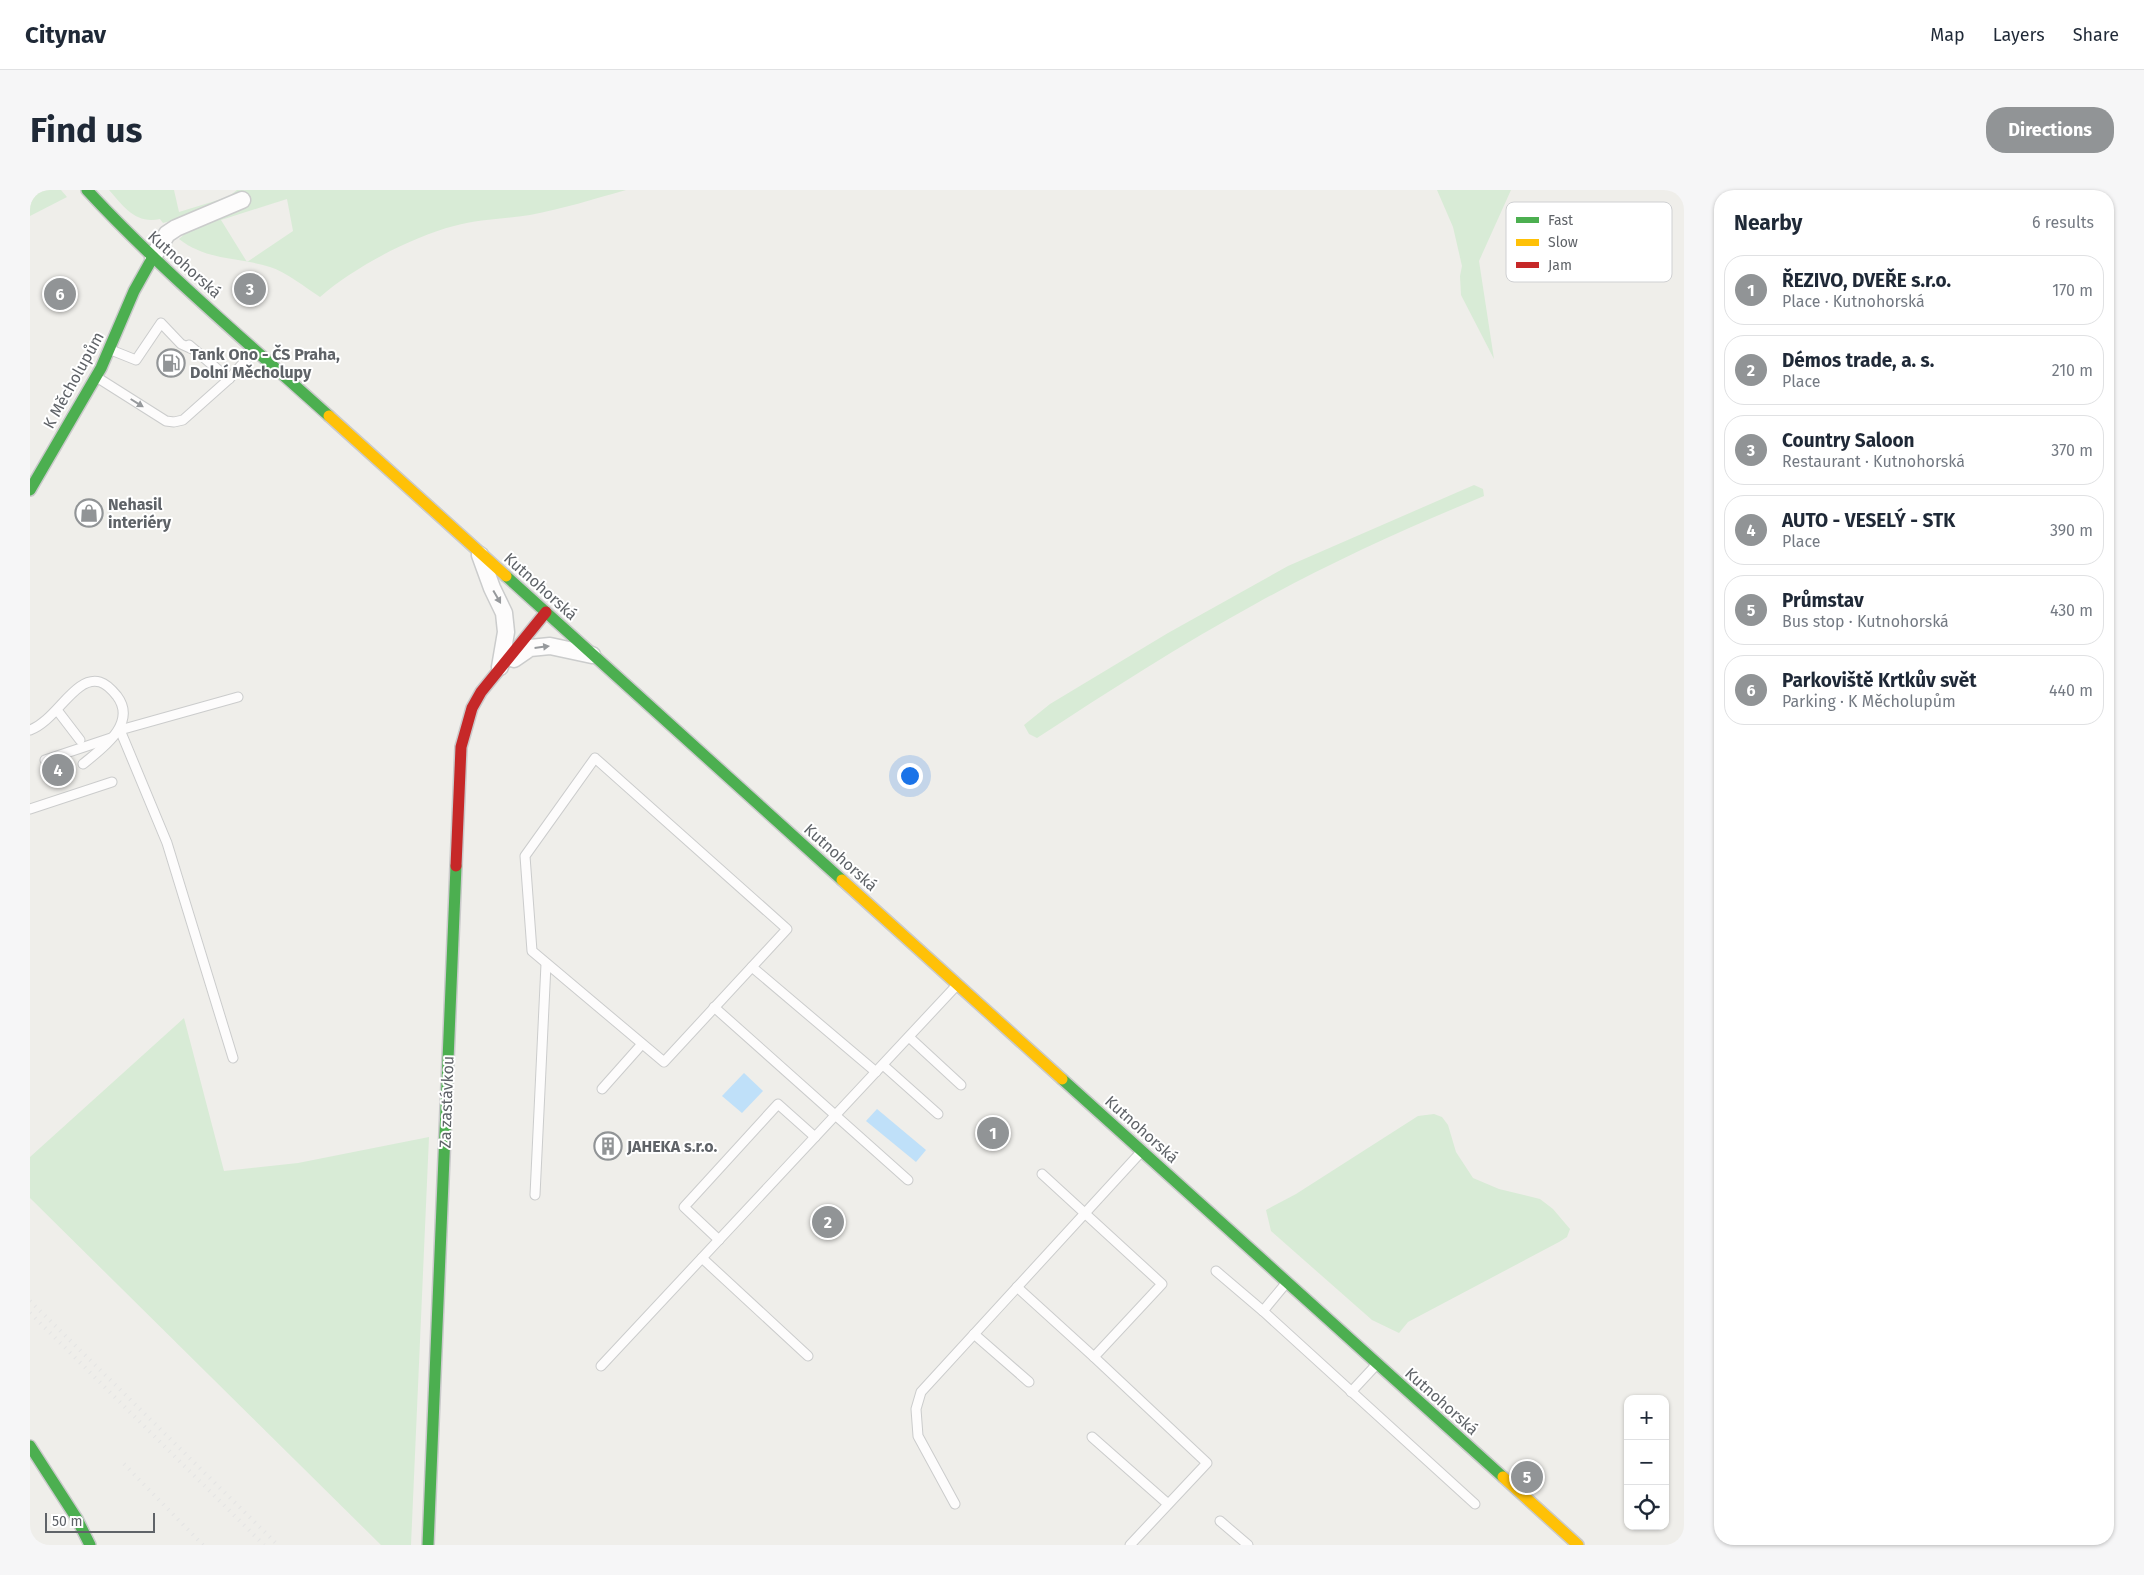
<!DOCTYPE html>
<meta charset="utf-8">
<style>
:root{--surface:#fff;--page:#f6f6f7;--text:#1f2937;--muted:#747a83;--line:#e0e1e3;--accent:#919496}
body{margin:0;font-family:"Fira Sans",sans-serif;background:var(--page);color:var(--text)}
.controls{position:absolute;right:15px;bottom:15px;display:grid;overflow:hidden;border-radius:10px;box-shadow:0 1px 4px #0004}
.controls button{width:45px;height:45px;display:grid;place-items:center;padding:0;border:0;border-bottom:1px solid var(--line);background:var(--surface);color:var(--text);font:25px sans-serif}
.scale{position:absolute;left:15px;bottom:12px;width:110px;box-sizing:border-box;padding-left:5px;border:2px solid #5f6368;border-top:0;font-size:14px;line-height:18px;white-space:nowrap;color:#5f6368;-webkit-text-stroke:4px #fff;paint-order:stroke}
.you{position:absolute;left:879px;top:585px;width:18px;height:18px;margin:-12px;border:4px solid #fff;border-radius:50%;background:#1a73e8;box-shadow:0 0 0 8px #1a73e833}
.badge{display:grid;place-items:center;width:32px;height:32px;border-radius:50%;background:var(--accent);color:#fff;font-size:16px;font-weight:700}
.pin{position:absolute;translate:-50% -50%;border:2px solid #fff;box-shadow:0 1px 5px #0006}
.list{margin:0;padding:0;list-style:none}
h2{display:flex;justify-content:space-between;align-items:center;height:65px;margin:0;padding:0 20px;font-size:21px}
h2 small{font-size:16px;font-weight:400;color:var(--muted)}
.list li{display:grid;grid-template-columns:32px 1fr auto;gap:15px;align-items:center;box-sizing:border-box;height:70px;margin:0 10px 10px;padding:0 10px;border:1px solid var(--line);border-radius:20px}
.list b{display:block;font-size:19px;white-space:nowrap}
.list p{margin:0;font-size:16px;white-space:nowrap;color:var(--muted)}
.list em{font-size:16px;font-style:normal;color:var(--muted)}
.icon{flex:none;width:28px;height:28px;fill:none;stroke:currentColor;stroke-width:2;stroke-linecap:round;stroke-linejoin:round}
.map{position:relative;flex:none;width:1654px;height:1355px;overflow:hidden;border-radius:20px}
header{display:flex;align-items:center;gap:30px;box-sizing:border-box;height:70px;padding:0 25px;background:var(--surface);border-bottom:1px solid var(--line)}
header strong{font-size:24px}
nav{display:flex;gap:28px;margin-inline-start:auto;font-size:18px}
.intro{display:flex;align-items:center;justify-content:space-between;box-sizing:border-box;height:120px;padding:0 30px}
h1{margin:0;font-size:35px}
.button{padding:12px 22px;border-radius:20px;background:var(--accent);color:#fff;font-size:18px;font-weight:700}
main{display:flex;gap:30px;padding:0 30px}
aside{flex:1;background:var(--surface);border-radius:20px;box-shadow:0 1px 4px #0004}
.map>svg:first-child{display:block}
.green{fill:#d8ebd6;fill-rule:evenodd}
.water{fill:#bfe0f9}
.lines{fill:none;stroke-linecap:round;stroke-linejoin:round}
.lane-casing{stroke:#cbcccc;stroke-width:11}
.street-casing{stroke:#cbcccc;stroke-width:19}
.fast-casing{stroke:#cacacb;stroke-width:14}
.slow-casing{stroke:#cacacb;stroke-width:14}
.jam-casing{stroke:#cacacb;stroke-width:14}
.lane{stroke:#fdfcfc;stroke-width:9}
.street{stroke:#fdfcfc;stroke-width:16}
.fast{stroke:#4caf50;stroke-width:11}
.slow{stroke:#ffc107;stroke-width:11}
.jam{stroke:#c62828;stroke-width:11}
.rail{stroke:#e4e4e4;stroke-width:4;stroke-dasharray:1 6;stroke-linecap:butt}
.oneway{fill:#96999c}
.labels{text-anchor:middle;stroke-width:4;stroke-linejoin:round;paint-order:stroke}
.street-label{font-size:16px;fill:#5f6368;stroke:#fff}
.poi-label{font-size:16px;font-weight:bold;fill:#5f6368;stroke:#fff;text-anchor:start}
.key{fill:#fff;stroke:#cfd0d2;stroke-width:1}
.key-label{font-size:14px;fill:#5f6368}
</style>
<header>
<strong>Citynav</strong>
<nav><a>Map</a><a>Layers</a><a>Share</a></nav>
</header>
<div class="intro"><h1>Find us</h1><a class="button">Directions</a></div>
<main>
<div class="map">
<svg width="1654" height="1355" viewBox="0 0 1654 1355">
<rect width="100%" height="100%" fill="#efeeea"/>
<g class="green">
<polygon points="0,0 31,0 37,7 0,26"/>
<path d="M 79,0 L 144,0 L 149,22 L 198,7 L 207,0 L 596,0 C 564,9 532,19 500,25 C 474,29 449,29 424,36 C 381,47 323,78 290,107 C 276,98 256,82 240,77 C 209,67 177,71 149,49 L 158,41 L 152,28 L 133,33 L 130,29 C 105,34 94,17 79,0 ZM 257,9 L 263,41 L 217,72 L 191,30 Z"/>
<polygon points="1407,0 1481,0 1449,71 1464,169 1431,105 1430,86 1432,76 1423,37"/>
<path d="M 1444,295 L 1453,299 L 1454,306 C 1377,338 1301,372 1227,413 C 1152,454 1079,501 1007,548 L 999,544 L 994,535 L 1020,514 L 1138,443 L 1258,376 Z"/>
<polygon points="154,828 194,981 268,973 399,947 381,1355 351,1355 0,1008 0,967"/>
<polygon points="1404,924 1412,927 1418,935 1426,962 1443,988 1469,999 1510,1009 1523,1019 1540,1039 1537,1047 1529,1052 1378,1132 1369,1143 1342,1130 1241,1041 1236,1020 1266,1004 1388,926"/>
</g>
<g class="water">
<polygon points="714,883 733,901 712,923 692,906"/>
<polygon points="847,919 896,960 886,972 836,931"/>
</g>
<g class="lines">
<g class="lane-casing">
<g id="lane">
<polyline points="159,155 199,189"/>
<polyline points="81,160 106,170 131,133 151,154 162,159"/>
<polyline points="68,188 136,231 144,232 153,230 199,189 224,161"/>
<polyline points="27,520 50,550"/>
<path d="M 0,540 C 27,530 45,485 70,492 C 77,494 83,501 87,506 C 108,534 71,559 53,574"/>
<polygon points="565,568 757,739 634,872 502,761 495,666"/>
<polyline points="15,570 81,548"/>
<polyline points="0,619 82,592"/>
<polyline points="722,777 846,882"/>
<polyline points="684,817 878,990"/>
<polyline points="879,847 931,895"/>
<polyline points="203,868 137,653 90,540 208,507"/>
<polyline points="853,875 908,924"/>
<polyline points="572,899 612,854"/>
<polyline points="505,1005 516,774"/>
<polyline points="689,1050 654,1017 748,914 785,947"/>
<polyline points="672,1068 778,1166"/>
<polyline points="1186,1081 1233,1121 1257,1092"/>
<polyline points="987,1097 1064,1167 1132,1094 1012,984"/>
<polyline points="1233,1121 1445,1314"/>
<polyline points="944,1144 999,1192"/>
<polyline points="1064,1167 1177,1273 1100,1355"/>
<polyline points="571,1176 927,795"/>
<polyline points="1321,1202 1347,1174"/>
<polyline points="1062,1247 1138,1314"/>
<polyline points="925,1314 888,1246 886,1219 891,1202 1112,961"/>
<polyline points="1190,1331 1218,1355"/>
</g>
</g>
<g class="street-casing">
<g id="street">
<polyline points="123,67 137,44 146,38 212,10"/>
<polyline points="450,365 462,398 474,423 476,442 470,477"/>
<polyline points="484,469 500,458 520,456 562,465"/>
</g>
</g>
<g class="fast-casing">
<g id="fast">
<path d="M 57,0 C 132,81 217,152 299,226"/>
<polyline points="0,300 71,178 104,101 123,67"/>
<polyline points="476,386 812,690"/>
<polyline points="1032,889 1473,1287"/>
<polyline points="0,1256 47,1329 60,1355"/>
<polyline points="398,1355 426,676"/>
</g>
</g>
<g class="slow-casing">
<g id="slow">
<polyline points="299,226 476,386"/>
<polyline points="812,690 1032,889"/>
<polyline points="1473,1287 1548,1355"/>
</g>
</g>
<g class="jam-casing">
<polyline id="jam" points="426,676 431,557 442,518 451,502 516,422"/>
</g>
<use href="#lane" class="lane"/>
<use href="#street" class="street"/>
<use href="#fast" class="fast"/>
<use href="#slow" class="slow"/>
<use href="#jam" class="jam"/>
<g class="rail">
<polyline points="0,1111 248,1355"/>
<polyline points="0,1123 234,1355"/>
<polyline points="94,1274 173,1355"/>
</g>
</g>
<defs><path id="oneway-solid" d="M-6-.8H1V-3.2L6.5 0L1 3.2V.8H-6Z" transform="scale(1.25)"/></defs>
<g class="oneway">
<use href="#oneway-solid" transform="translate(107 213) rotate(32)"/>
<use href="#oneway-solid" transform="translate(467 407) rotate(60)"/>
<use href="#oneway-solid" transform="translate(512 457) rotate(-7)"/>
</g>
<defs>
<g id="fuel-ring" transform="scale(1.4375)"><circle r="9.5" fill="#fff" stroke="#919496" stroke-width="1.5"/><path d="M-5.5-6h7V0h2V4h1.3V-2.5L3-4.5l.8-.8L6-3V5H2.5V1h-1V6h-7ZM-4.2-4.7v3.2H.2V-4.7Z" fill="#919496"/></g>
<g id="shop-ring" transform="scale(1.4375)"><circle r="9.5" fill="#fff" stroke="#919496" stroke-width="1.5"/><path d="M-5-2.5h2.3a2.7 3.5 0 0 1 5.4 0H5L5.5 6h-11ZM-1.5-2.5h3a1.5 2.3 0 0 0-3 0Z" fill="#919496"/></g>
<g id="building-ring" transform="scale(1.4375)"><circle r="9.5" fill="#fff" stroke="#919496" stroke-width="1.5"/><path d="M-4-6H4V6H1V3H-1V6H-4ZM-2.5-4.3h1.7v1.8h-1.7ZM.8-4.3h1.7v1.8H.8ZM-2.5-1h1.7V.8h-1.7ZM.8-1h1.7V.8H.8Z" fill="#919496"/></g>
</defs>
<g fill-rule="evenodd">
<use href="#fuel-ring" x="141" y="173"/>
<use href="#shop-ring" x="59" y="323"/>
<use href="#building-ring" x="578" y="956"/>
</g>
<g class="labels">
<g class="street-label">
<text transform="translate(155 74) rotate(42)" y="6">Kutnohorská</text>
<text transform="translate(43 190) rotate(-61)" y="6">K Měcholupům</text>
<text transform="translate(511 396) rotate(42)" y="6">Kutnohorská</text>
<text transform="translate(811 667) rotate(42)" y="6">Kutnohorská</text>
<text transform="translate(416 912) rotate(-88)" y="6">Za zastávkou</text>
<text transform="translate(1112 939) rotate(42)" y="6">Kutnohorská</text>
<text transform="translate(1412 1211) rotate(42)" y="6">Kutnohorská</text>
</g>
<g class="poi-label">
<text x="160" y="170">Tank Ono - ČS Praha,<tspan x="160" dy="18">Dolní Měcholupy</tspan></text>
<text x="78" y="320">Nehasil<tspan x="78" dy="18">interiéry</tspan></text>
<text x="597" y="962">JAHEKA s.r.o.</text>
</g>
</g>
<rect x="1476" y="12" width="166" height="80" rx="8" class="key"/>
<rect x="1486" y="27" width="23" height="6" fill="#4caf50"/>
<rect x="1486" y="49" width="23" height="7" fill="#ffc107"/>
<rect x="1486" y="72" width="23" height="6" fill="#c62828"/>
<g class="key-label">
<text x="1518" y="35">Fast</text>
<text x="1518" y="57">Slow</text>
<text x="1518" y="80">Jam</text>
</g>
</svg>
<div class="controls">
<button>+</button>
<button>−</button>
<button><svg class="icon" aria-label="locate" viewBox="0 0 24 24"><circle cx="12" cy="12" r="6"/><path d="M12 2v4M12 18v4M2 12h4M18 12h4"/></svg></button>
</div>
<div class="scale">50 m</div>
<div class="you"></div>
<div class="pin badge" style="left:963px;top:943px">1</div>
<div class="pin badge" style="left:798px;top:1032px">2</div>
<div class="pin badge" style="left:220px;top:99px">3</div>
<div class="pin badge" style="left:28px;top:580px">4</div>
<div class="pin badge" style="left:1497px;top:1287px">5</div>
<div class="pin badge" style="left:30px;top:104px">6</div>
</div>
<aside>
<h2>Nearby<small>6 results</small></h2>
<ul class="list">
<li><span class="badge">1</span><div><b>ŘEZIVO, DVEŘE s.r.o.</b><p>Place · Kutnohorská</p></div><em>170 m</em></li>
<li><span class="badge">2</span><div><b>Démos trade, a. s.</b><p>Place</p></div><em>210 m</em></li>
<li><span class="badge">3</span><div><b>Country Saloon</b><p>Restaurant · Kutnohorská</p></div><em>370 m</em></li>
<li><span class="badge">4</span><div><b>AUTO - VESELÝ - STK</b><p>Place</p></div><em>390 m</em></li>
<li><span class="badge">5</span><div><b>Průmstav</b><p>Bus stop · Kutnohorská</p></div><em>430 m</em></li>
<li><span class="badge">6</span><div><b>Parkoviště Krtkův svět</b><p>Parking · K Měcholupům</p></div><em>440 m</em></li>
</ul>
</aside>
</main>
